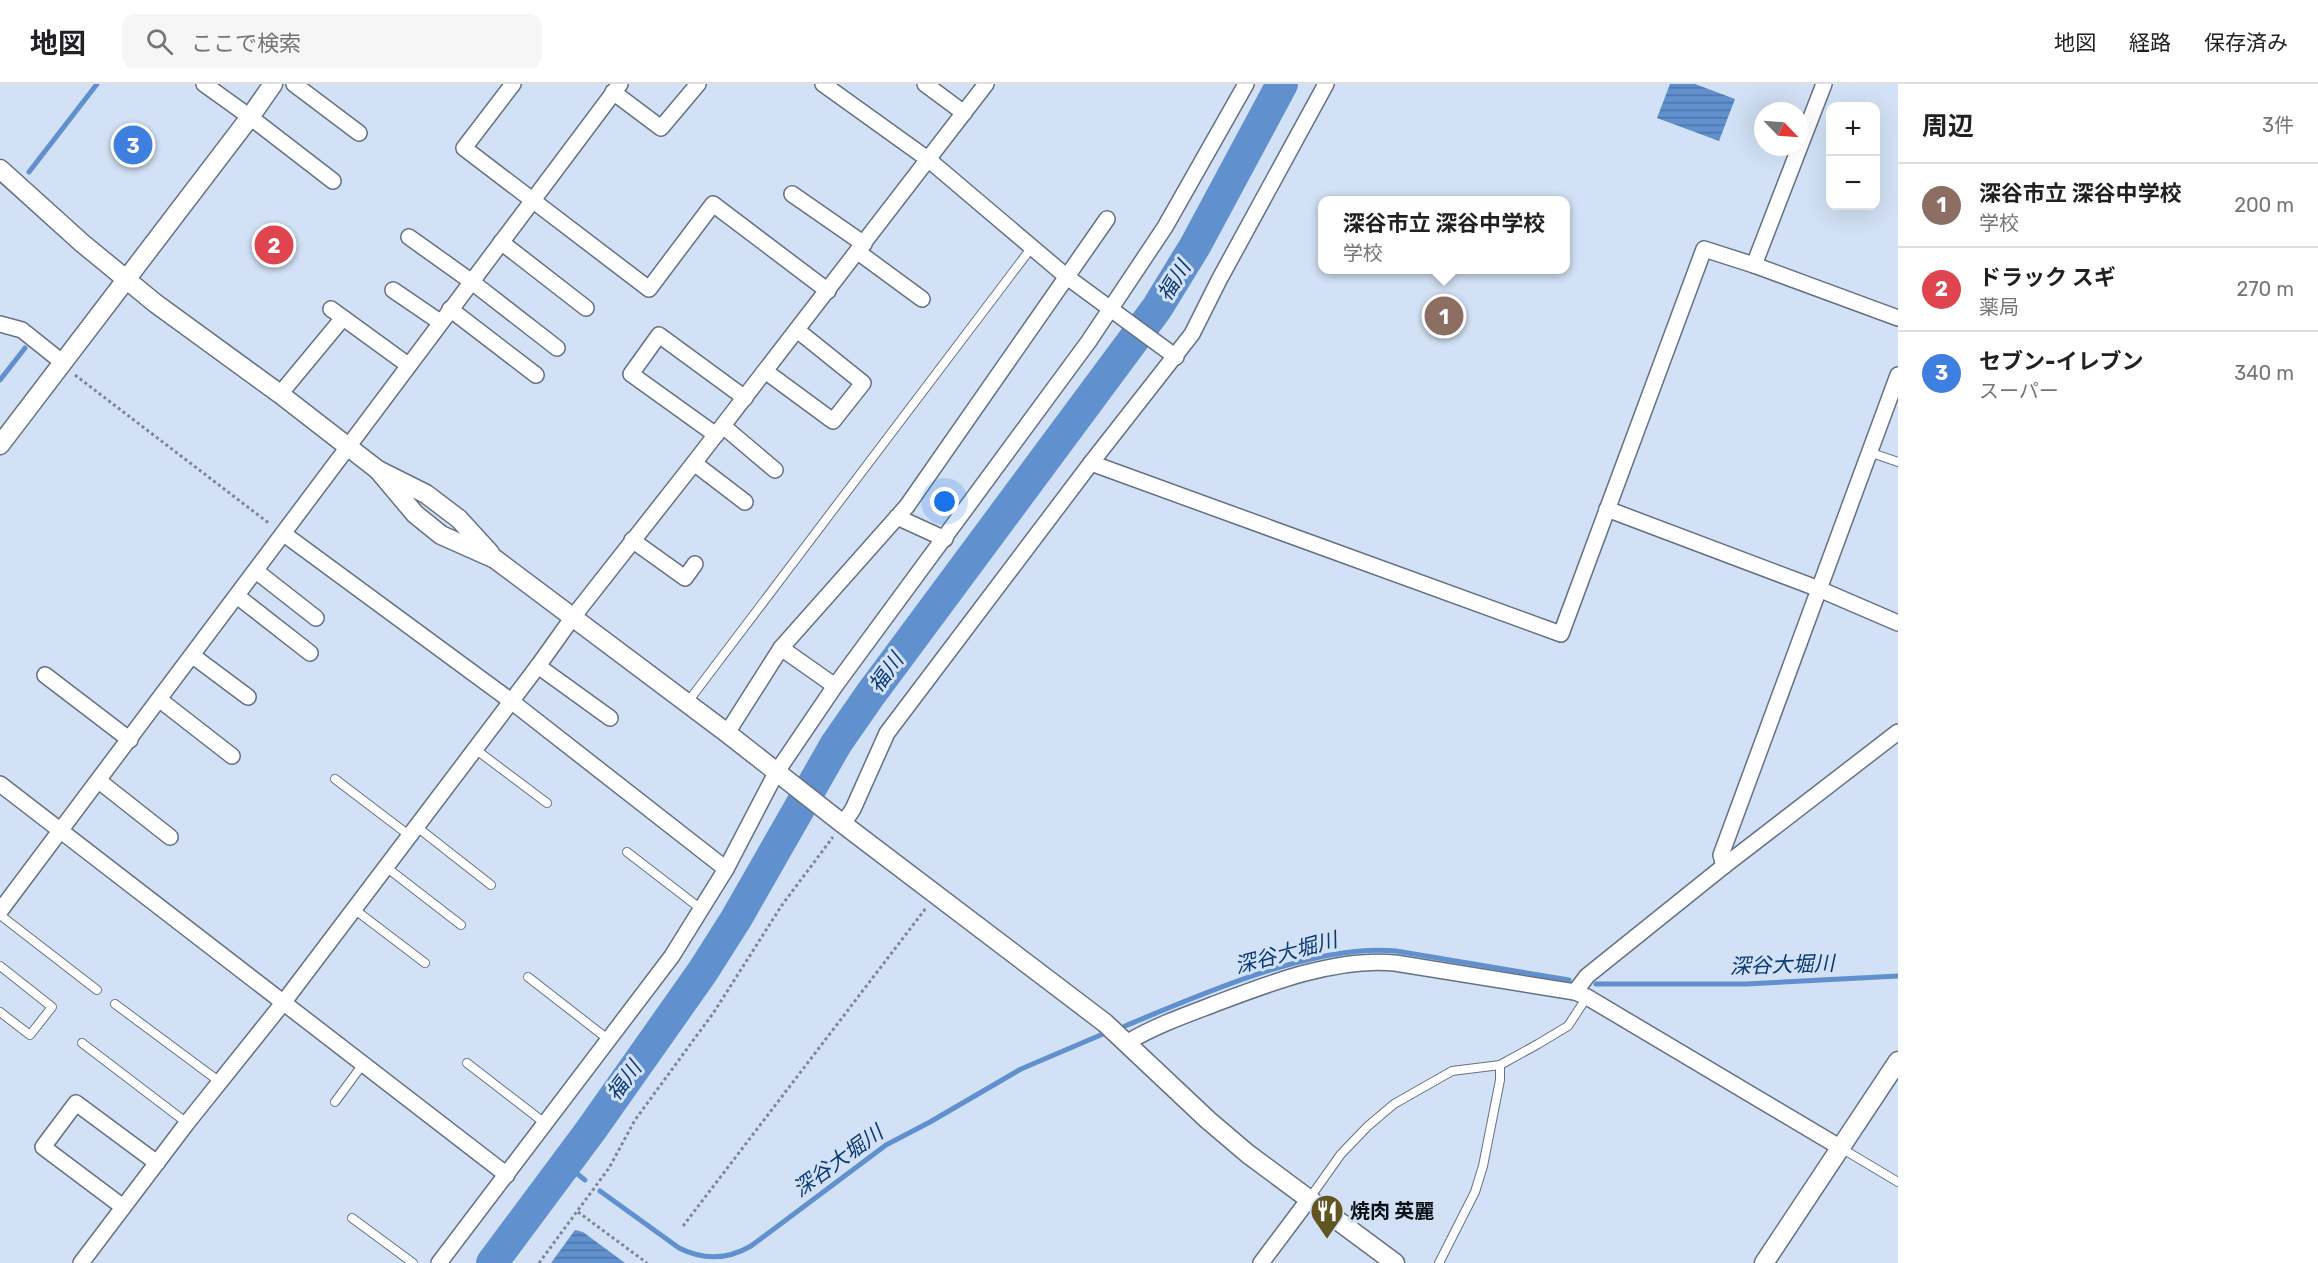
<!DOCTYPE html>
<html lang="ja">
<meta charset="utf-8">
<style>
:root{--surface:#fff;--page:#f6f6f6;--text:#202124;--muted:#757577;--line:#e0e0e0;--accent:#615522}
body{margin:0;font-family:Rubik,"Noto Sans JP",sans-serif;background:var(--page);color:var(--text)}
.controls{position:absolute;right:18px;top:18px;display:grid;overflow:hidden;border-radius:12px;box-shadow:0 6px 24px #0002}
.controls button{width:54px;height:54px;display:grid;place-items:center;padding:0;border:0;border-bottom:2px solid var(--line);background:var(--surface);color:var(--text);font:30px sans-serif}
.compass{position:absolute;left:1754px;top:18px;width:54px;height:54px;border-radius:50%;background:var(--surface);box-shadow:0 6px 24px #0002;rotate:115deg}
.you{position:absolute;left:945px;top:418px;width:21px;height:21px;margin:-15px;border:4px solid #fff;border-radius:50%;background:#1a73e8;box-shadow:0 0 0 9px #1a73e833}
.badge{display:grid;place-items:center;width:39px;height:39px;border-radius:50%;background:var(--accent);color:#fff;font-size:20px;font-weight:700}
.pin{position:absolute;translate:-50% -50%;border:3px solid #fff;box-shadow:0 2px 6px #0006}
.popup{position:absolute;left:1318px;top:112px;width:252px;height:78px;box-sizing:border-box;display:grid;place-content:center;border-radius:12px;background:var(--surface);filter:drop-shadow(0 2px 4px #0005);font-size:20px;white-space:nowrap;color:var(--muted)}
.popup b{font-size:22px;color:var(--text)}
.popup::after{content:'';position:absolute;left:50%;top:100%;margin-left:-12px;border:12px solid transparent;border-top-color:var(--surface)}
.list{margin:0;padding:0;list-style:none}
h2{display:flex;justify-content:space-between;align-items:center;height:78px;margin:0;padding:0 24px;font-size:26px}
h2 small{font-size:20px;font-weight:400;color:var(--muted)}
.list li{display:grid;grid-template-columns:39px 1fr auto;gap:18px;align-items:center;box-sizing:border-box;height:84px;padding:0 24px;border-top:2px solid var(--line)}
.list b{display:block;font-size:22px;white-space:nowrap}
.list p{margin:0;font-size:20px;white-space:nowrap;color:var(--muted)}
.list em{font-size:20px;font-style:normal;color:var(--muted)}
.icon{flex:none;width:33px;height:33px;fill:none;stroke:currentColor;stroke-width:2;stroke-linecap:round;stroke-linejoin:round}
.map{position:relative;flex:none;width:1898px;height:1179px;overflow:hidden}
header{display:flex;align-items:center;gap:36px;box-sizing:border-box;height:84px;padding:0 30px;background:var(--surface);border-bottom:2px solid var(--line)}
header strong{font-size:28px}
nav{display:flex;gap:33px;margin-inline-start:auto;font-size:21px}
.search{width:420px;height:54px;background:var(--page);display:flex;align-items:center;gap:15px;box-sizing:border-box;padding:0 21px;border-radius:12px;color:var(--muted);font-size:22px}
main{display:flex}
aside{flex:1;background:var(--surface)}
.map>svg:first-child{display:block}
.water{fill:url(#water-rules)}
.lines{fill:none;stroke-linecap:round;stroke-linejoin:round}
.stream{stroke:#6190ce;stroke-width:5}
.river{stroke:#6190ce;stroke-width:32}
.service-casing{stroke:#657183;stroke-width:10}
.minor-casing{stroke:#657183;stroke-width:18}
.tertiary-casing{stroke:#657183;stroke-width:21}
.path{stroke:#7d8896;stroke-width:3;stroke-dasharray:3 3;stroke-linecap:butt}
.service{stroke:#fff;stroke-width:8}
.minor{stroke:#fff;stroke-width:15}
.tertiary{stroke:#fff;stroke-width:18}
.labels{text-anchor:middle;stroke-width:6;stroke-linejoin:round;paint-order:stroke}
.poi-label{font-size:20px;font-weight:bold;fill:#0a0f16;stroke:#d2e1f5;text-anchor:start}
.water-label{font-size:21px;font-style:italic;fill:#093972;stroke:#d2e1f5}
</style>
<header>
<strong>地図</strong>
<div class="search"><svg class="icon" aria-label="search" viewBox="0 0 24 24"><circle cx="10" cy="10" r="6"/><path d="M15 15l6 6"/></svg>ここで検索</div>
<nav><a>地図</a><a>経路</a><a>保存済み</a></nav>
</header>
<main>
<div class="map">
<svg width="1898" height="1179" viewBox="0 0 1898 1179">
<defs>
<pattern id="water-rules" width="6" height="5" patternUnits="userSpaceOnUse" patternTransform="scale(1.5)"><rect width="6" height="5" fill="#6190ce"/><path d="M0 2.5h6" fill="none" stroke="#4e74a6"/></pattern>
</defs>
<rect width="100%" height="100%" fill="#d2e1f5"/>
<g class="water">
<polygon points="1670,0 1695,0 1735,15 1719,57 1657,34"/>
<polygon points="575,1146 583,1148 625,1179 551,1179"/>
</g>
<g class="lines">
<g class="stream">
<polyline points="29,88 97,0"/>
<polyline points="0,296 25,264"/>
<polyline points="1596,900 1746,900 1898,892"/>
<path d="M 1125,942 C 1200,911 1315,859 1396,867 L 1569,896"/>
<polyline points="566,1081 585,1096"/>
<path d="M 600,1107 L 679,1164 C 703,1176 727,1176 751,1162 L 886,1061 L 930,1038 L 1021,985 L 1103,950"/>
</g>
<polyline class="river" points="492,1179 591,1046 703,887 736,835 836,660 870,611 1157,224 1195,162 1282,0"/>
<g class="service-casing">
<g id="service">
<polyline points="1869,368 1898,378"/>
<polyline points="687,619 1032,163"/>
<polyline points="475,665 547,719"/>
<polyline points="335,695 410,752"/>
<polyline points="417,743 491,801"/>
<polyline points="627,768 701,825"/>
<polyline points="386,783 461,841"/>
<polyline points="354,825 425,879"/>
<polyline points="0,831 97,906"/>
<polyline points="0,882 52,923 30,951 0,928"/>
<polyline points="528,893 609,956"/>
<polyline points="115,920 220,998"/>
<polyline points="82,959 187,1039"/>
<polyline points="467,979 546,1040"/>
<polyline points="335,1018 363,980"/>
<polyline points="1841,1064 1898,1098"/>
<polyline points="1309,1115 1341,1070 1368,1042 1394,1020 1452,987 1500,981 1538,960 1568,942 1587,913"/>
<polyline points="352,1134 413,1179"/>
<polyline points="1439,1179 1475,1108 1483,1082 1500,996 1500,981"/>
</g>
</g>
<g class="minor-casing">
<g id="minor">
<polyline points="204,0 250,33 333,97"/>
<polyline points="294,0 359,49"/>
<polyline points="513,0 464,64 649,205 713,120 828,207"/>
<polyline points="823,0 929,76 1067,193 1176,273"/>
<polyline points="925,0 964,29"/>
<polyline points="613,8 661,44 698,0"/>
<polyline points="792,110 864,160"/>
<polyline points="409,153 472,198 557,264"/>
<polyline points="501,158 586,224"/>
<polyline points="858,168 922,215"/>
<polyline points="1754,181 1824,0"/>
<polyline points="393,206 440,238"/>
<polyline points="331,225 408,281"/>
<polyline points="450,225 536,291"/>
<polyline points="0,240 22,246 62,278"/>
<polyline points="765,287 833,337 863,299 797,246"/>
<polyline points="280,310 343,234"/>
<polyline points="723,342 775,386"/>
<polyline points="716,351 631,290 659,251 745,314"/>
<polyline points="694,379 745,418"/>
<polyline points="1091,379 1561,550 1704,165 1754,181 1898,234"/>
<polyline points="1607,425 1819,505 1898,539"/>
<polyline points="897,433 945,455"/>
<polyline points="284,450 511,617 726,785"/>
<polyline points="632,456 685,494 695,480"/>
<polyline points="256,487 316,534"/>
<polyline points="237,512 310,569"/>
<polyline points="781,564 835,602"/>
<polyline points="193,572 248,613"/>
<polyline points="538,582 610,634"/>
<polyline points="45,591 130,656"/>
<polyline points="160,616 232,672"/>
<polyline points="727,649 781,564 907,422 1107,135"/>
<polyline points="99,697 170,753"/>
<polyline points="0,700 507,1091"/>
<polyline points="843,740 853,725 887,649 1091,379 1192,250 1219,196 1326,0"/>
<polyline points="1724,782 1721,771 1898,291"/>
<polyline points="0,827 620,0"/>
<path d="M 1128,958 C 1155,942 1183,932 1212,921 C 1267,900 1336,873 1395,879 L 1575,908"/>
<polyline points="1841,1064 1587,913 1575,908 1587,892 1724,782 1898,648"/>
<polyline points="123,1123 43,1063 76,1019 157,1079"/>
<polyline points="81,1179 187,1039 283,919 538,582 573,533 694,379 986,0"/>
<polyline points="439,1179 672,872 726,785 776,689 835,602 1089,257 1165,143 1246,0"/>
<polyline points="1261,1179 1309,1115"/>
</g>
</g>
<g class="tertiary-casing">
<g id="tertiary">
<polyline points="0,85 82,159 155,219 280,310 378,386 426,410 459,435 490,469"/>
<polyline points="0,361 250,33 273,0"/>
<polyline points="378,386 415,430 441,451 495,475 727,649 843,740 1105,939 1208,1036 1248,1070 1395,1179"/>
<polyline points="1764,1179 1898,977"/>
</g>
</g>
<g class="path">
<polyline points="75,291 270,440"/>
<polyline points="578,1128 647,1179"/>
<polyline points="683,1142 926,824"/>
<polyline points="539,1179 609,1084 635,1036 714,928 782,821 833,753"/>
</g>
<use href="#service" class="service"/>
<use href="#minor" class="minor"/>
<use href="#tertiary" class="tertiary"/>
</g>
<defs>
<g id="restaurant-pin" transform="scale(1.725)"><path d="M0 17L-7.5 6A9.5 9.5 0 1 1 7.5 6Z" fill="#615522" stroke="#d2e1f5"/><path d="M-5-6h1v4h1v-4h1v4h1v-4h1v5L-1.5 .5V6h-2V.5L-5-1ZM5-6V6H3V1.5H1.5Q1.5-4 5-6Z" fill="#fff"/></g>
</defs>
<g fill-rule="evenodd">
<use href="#restaurant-pin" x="1327" y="1127"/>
</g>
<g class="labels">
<g class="poi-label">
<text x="1350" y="1134">焼肉 英麗</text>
</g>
<g class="water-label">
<text transform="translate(1174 197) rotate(-58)" y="7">福川</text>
<text transform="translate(886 589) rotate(-54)" y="7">福川</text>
<text transform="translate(1286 869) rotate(-15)" y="7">深谷大堀川</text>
<text transform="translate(1782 881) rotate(-2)" y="7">深谷大堀川</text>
<text transform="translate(624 997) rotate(-54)" y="7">福川</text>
<text transform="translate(838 1077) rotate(-36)" y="7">深谷大堀川</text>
</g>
</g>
</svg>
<div class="controls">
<button>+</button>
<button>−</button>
</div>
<svg class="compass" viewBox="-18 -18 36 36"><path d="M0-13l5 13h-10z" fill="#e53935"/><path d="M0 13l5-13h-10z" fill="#757577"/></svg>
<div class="you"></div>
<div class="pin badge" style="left:1444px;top:232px;background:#8d6e63">1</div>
<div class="popup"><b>深谷市立 深谷中学校</b>学校</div>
<div class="pin badge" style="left:274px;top:161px;background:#e0444e">2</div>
<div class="pin badge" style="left:133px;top:61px;background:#3f7fe0">3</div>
</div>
<aside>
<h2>周辺<small>3件</small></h2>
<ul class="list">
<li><span class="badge" style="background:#8d6e63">1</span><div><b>深谷市立 深谷中学校</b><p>学校</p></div><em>200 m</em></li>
<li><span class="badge" style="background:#e0444e">2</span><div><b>ドラック スギ</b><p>薬局</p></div><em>270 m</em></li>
<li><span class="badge" style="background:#3f7fe0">3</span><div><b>セブン-イレブン</b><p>スーパー</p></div><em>340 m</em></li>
</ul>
</aside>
</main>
